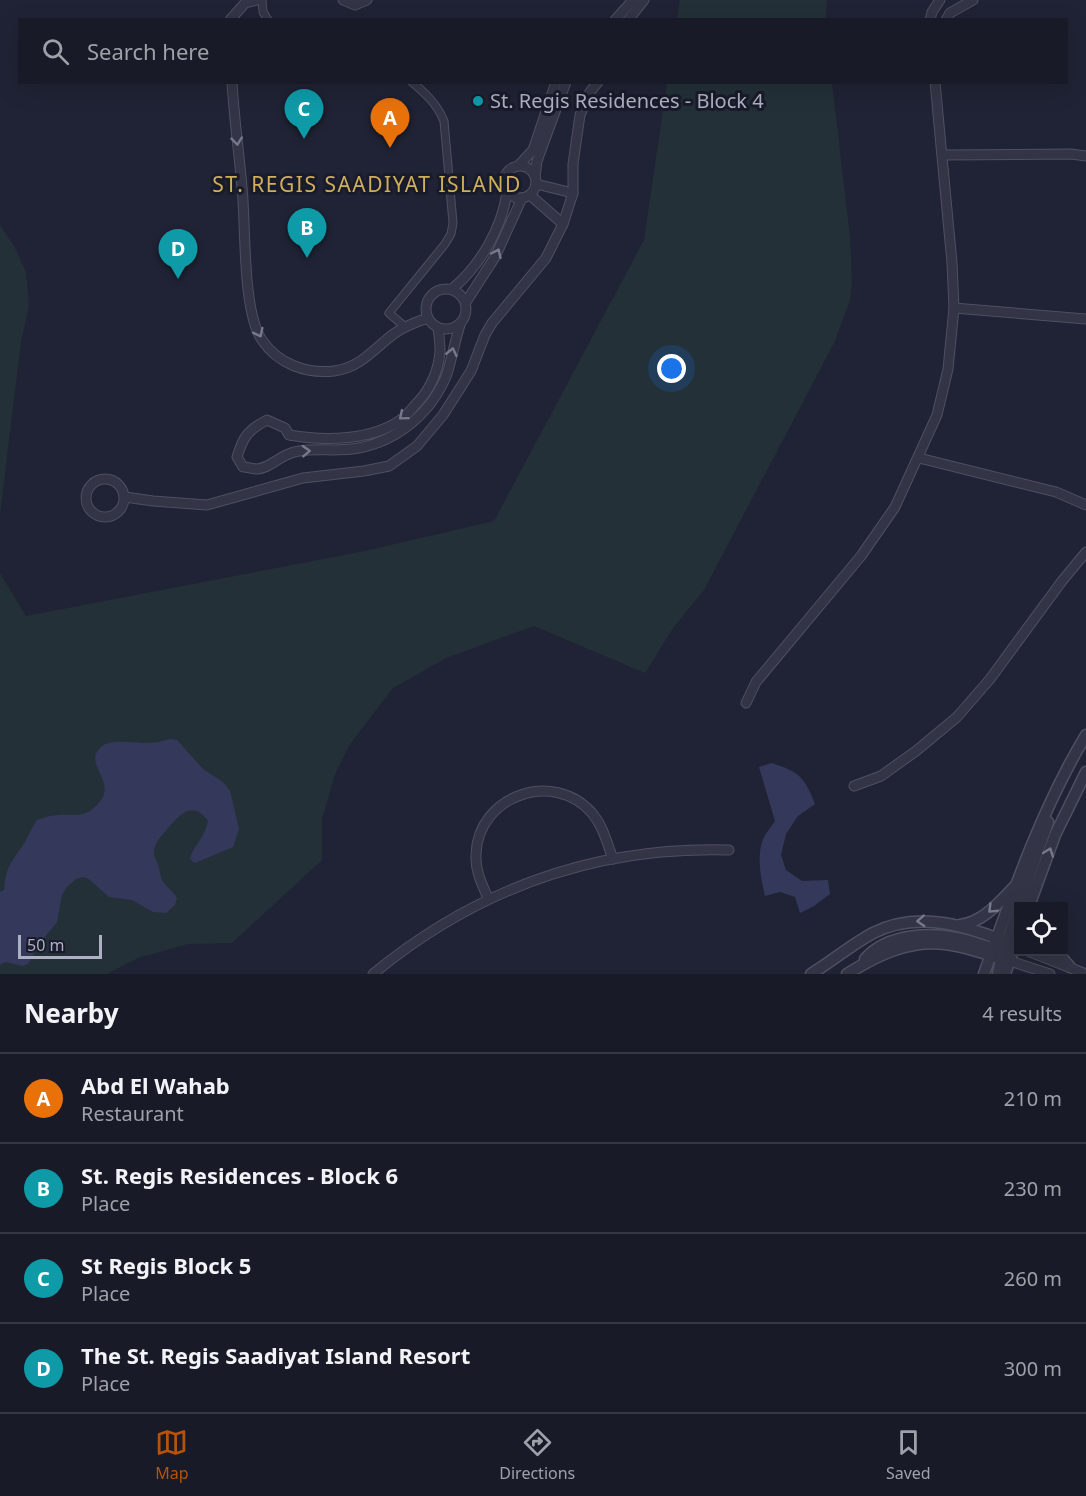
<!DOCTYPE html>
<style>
:root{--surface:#181a28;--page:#212330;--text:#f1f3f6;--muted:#9fa1a8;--line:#363845;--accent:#b45309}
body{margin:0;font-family:"Noto Sans",sans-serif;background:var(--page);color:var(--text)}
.controls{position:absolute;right:18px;bottom:18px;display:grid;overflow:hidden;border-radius:0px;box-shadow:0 6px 24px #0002}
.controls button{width:54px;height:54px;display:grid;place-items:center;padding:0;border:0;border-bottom:2px solid var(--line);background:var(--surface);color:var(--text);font:30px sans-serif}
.scale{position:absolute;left:18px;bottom:15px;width:84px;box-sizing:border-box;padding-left:6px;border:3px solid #adafc3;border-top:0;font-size:16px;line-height:21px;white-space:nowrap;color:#adafc3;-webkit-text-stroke:4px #191b2a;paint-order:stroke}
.you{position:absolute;left:672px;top:369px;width:21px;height:21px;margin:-15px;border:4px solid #fff;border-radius:50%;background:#1a73e8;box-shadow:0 0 0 9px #1a73e833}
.badge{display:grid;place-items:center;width:39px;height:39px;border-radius:50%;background:var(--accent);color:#fff;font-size:20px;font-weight:700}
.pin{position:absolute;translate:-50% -50px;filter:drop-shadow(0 2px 3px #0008)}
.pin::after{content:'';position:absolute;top:32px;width:21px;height:18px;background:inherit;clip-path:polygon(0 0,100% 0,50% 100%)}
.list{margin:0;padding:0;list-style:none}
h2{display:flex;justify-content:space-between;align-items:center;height:78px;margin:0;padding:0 24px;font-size:26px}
h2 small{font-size:20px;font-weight:400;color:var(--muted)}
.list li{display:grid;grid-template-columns:39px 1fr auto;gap:18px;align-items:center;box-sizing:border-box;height:90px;padding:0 24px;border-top:2px solid var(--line)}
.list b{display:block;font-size:22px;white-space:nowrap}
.list p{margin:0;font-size:20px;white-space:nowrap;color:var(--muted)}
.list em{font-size:20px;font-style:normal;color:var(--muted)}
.icon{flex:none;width:33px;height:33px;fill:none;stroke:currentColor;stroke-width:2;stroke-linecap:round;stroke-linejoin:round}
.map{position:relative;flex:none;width:1086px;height:974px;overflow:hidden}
.search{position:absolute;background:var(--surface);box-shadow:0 6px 24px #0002;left:18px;right:18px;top:18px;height:66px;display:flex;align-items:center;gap:15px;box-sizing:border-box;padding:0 21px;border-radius:0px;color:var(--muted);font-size:22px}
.sheet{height:438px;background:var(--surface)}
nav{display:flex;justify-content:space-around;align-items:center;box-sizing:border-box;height:84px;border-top:2px solid var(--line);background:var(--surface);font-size:16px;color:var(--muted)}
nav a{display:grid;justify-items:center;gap:3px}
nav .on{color:var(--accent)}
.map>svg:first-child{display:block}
.green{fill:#233037}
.water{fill:#34395c}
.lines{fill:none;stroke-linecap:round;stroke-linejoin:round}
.pedestrian-casing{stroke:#4e5061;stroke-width:9}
.minor-casing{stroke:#4e5061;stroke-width:11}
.tertiary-casing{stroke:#4e5061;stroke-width:13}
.pedestrian{stroke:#333546;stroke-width:7}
.minor{stroke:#333546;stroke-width:9}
.tertiary{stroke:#333546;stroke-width:10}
.oneway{stroke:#76788b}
.culture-dot{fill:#0f9aa8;stroke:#191b2a;stroke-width:2}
.labels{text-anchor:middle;stroke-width:6;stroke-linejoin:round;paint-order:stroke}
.poi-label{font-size:20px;fill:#adafc3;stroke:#191b2a;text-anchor:start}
.neighbourhood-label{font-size:21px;letter-spacing:1.5px;fill:#ceaf5d;stroke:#191b2a}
</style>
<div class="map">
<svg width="1086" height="974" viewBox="0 0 1086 974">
<rect width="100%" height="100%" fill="#202335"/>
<g class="green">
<polygon points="680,0 827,0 826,19 677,19"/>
<polygon points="667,83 832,83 850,237 852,282 850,300 835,341 715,569 704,590 673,628 645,673 534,626 446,658 393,688 350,744 335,774 322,819 322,860 232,943 188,944 138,958 107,974 0,974 0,573 26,616 365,551 494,521 644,240"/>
<polygon points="0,225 14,246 26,272 29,306 21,342 0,514"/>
</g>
<g class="water">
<path d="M 171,739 L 177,740 L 203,769 L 223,782 L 230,791 L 239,829 L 233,847 L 195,863 L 193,862 L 190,858 C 195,844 204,839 208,821 C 191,797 176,819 164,833 C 159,838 154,845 154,853 C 154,859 155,856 157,862 C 160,867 159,874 162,880 C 166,887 173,891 177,898 L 175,905 L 166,913 L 153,912 L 132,900 L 109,897 L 90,880 L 84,877 L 76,879 L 66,888 L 62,895 L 57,922 L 40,943 L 28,964 L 23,966 L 5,962 L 0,965 L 0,892 L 4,890 C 6,865 12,862 25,842 C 29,835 32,827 37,820 C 44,818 51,815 59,815 C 70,814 82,817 91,810 C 125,785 83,768 99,749 C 109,737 135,744 149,743 C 156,743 164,740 171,739 Z"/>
<path d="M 771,763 C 799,771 805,778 815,804 L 798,816 L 786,834 L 781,855 L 786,870 L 802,881 L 828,880 L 830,894 L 814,906 L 800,913 L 795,897 L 780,892 L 765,896 C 761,879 757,859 762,842 C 764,835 771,827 775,821 L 759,767 Z"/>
</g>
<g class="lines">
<g class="pedestrian-casing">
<g id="pedestrian">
<polyline points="262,0 263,12 268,20"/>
<path d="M 405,327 L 389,313 L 445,244 L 451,234 L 453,223 L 444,121 C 437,104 426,94 412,82"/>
</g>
</g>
<g class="minor-casing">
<g id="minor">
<polyline points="343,0 355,5 367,0"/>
<polyline points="230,20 245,3 257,0"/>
<polyline points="615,20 633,0"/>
<polyline points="628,20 644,0"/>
<polyline points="930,20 932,12 940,0"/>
<polyline points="946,20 950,13 973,0"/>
<path d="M 232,82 C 234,118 239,152 242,187 C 246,225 242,311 262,340 C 278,364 306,374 334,371 C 362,367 373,349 395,333 C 405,326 416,322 428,318"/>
<polyline points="943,155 1071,154 1086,156"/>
<polyline points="519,165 533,150 556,82"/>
<circle cx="520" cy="182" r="16"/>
<polyline points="535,177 537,161 566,82"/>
<polyline points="536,184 573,193"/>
<polyline points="530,195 563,224"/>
<circle cx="446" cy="309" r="20"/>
<path d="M 452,289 C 480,266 502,228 507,192"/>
<polyline points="466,302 495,257 522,198"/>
<polyline points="954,308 1086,319"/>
<path d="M 438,328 C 439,335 440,343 440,351 C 439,369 431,388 418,402 C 413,407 408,414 402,419 C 372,441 325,441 289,435 L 285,428 L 267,420 C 248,430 243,437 237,457 L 243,467 C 248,467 253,469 257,469 C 272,468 281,453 299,451 C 318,448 339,452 359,448 C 399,440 432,412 447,374 C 452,358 455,341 460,325"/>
<polyline points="919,458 1056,492 1086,505"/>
<circle cx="105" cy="498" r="19"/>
<polyline points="125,497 153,501 207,505 303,478 364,471 389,466 417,446 443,415 471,371 485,335 492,323 546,258 563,224 573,193 573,164 580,115 590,92 598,82"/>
<polyline points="746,703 756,682 861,556 895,507 937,415 948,369 954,308 952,263 935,82"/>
<polyline points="854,786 881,776 916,751 957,717 990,679 1062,581 1086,552"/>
<path d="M 488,898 C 482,884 475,871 476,854 C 478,796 553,769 592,813 C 603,826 607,843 613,859"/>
<polyline points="1030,952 1086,974"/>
<polyline points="1010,961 1050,974"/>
<path d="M 373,974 C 476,889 596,846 729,850"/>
</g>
</g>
<g class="tertiary-casing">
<g id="tertiary">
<polyline points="1029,906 1055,835 1086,772"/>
<path d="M 960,925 C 984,922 999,902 1016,885"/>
<polyline points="1005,946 1048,822"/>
<polyline points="1057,952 1070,967"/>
<path d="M 865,959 C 888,932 934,932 966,940 C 983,945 997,953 1015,945"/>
<path d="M 811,974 C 832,961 851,945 873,933 C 921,909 968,927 1015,945"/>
<path d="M 847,974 C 879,954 912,938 952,945 C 971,948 990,956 1010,961"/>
<path d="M 984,974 C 1013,892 1041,810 1086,735"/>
<polyline points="998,974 1002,953"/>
<polyline points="1005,974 1018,936"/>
</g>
</g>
<use href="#pedestrian" class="pedestrian"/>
<use href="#minor" class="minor"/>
<use href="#tertiary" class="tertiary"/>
</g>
<defs><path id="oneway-chevron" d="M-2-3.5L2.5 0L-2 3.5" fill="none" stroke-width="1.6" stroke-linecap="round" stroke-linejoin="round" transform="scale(1.5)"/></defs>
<g class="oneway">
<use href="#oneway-chevron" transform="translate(237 141) rotate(84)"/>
<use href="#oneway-chevron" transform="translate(497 253) rotate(-65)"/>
<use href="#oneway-chevron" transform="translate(259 333) rotate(63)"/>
<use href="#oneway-chevron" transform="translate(452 352) rotate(-77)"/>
<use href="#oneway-chevron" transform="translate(403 416) rotate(140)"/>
<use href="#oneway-chevron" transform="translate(306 451) rotate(-3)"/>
<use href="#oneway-chevron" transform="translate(1049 852) rotate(-70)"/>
<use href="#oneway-chevron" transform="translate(992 909) rotate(136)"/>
<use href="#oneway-chevron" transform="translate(921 921) rotate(177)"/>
</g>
<circle class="culture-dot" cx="478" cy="101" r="6"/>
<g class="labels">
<g class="poi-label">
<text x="490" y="108">St. Regis Residences - Block 4</text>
</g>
<g class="neighbourhood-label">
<text x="367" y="192">ST. REGIS SAADIYAT ISLAND</text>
</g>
</g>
</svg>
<div class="controls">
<button><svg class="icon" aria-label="locate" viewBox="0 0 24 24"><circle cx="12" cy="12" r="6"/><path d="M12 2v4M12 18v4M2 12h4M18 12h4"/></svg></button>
</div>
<div class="scale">50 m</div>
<div class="you"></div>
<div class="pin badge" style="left:390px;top:148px;background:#e8710a">A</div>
<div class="pin badge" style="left:307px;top:258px;background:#0f9aa8">B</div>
<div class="pin badge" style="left:304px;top:139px;background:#0f9aa8">C</div>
<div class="pin badge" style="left:178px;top:279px;background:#0f9aa8">D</div>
<div class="search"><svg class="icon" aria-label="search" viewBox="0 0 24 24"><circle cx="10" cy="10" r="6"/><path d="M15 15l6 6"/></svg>Search here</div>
</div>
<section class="sheet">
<h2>Nearby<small>4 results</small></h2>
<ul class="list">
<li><span class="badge" style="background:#e8710a">A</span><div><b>Abd El Wahab</b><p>Restaurant</p></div><em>210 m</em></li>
<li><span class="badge" style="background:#0f9aa8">B</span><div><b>St. Regis Residences - Block 6</b><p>Place</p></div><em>230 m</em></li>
<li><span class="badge" style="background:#0f9aa8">C</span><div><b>St Regis Block 5</b><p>Place</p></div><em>260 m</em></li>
<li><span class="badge" style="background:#0f9aa8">D</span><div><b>The St. Regis Saadiyat Island Resort</b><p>Place</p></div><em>300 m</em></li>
</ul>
</section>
<nav>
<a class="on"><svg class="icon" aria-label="map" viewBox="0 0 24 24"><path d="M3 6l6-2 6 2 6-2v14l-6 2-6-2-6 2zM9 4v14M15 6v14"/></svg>Map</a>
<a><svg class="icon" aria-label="directions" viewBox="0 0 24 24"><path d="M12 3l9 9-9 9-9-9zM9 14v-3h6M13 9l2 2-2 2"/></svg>Directions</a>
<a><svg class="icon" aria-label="saved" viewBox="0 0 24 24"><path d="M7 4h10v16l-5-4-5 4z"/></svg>Saved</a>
</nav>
